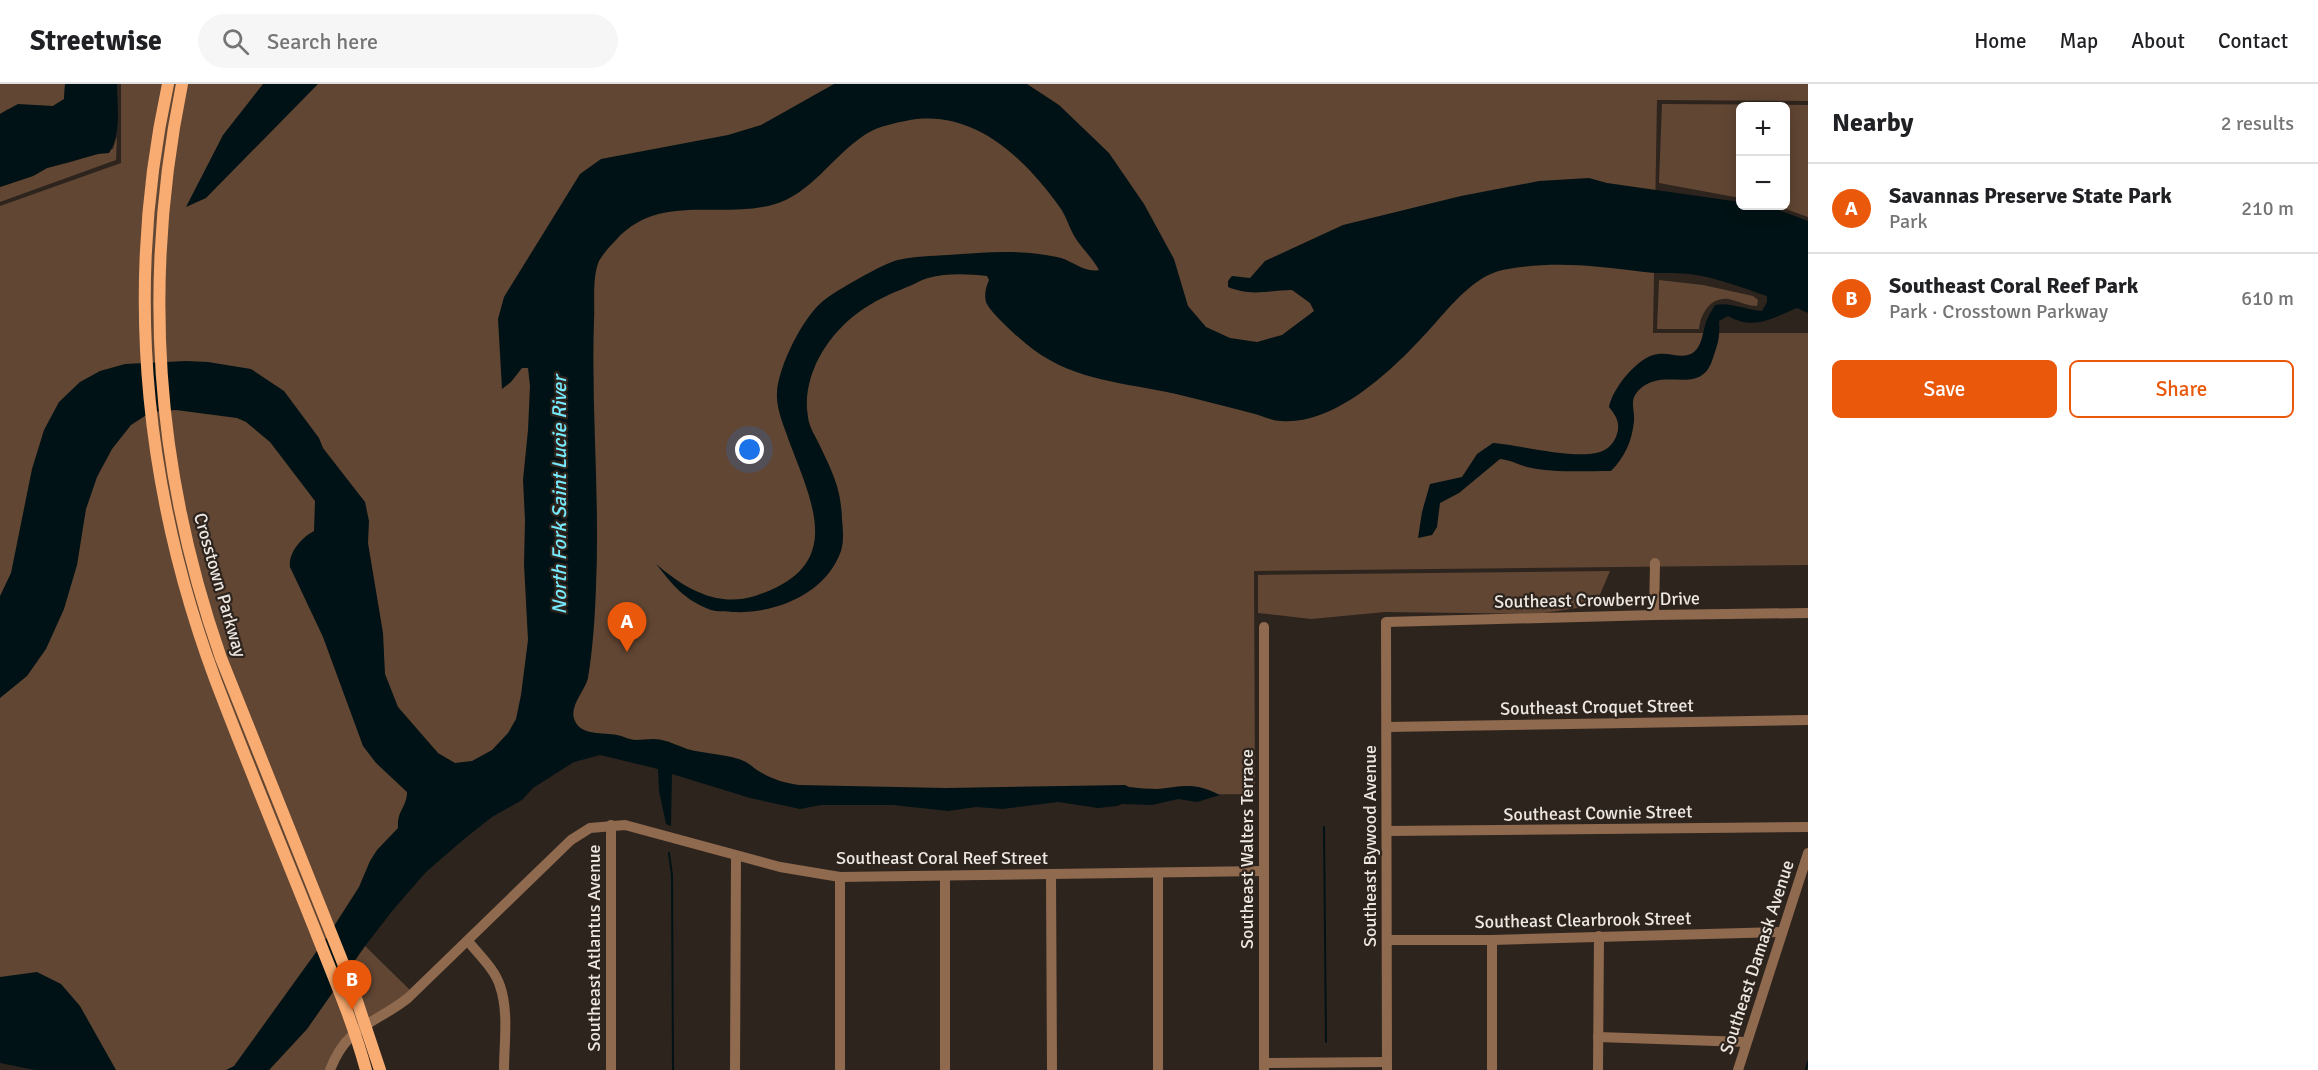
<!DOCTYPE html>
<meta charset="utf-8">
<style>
:root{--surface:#fff;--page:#f6f6f6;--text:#202124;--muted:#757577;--line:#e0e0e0;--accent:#ea580c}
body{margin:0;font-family:Signika,sans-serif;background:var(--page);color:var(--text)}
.controls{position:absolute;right:18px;top:18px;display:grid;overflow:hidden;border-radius:9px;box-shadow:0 3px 15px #0003}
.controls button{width:54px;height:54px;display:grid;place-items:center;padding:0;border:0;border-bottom:2px solid var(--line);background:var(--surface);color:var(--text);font:30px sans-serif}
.you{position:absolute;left:750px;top:366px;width:21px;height:21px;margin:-15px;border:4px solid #fff;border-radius:50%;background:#1a73e8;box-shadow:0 0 0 9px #1a73e833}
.badge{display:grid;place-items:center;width:39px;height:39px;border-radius:50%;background:var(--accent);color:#fff;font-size:20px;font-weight:700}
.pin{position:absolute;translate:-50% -50px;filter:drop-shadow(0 2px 3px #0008)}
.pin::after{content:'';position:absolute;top:32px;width:21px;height:18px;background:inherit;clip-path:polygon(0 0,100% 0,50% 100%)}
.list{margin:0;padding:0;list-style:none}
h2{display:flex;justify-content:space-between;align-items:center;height:78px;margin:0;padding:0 24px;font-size:26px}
h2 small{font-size:20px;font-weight:400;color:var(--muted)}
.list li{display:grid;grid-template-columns:39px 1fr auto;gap:18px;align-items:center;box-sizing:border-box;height:90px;padding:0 24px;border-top:2px solid var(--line)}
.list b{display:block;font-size:22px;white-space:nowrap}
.list p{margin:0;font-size:20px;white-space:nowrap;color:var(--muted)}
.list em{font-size:20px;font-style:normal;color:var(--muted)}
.actions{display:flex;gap:12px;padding:18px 24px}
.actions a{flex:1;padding:14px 0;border:2px solid var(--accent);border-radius:9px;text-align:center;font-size:21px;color:var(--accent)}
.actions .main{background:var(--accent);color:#fff}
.icon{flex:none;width:33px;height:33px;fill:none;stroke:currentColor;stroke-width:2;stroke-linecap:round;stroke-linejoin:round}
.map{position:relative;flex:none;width:1808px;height:986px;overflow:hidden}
header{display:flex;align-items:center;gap:36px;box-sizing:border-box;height:84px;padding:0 30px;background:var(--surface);border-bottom:2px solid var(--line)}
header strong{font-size:28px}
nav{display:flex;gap:33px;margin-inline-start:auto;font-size:21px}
.search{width:420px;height:54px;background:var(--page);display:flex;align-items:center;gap:15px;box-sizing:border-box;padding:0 21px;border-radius:33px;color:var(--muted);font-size:22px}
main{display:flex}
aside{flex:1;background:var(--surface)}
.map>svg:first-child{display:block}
.green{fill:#614633}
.water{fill:#001215}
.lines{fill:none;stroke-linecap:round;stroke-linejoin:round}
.stream{stroke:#001215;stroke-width:2}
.minor{stroke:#8f6a4e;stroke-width:10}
.major{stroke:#f9ac71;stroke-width:12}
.labels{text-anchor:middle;stroke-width:4.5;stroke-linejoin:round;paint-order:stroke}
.street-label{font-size:18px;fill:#ede7e2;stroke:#2e241e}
.water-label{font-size:20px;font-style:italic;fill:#76ebfd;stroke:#2e241e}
</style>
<header>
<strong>Streetwise</strong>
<div class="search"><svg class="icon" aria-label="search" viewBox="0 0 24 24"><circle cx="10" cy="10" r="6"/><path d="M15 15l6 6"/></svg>Search here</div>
<nav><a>Home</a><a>Map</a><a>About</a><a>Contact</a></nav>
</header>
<main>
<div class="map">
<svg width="1808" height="986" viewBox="0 0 1808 986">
<rect width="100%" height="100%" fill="#2e241e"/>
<g class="green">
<polygon points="0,0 65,0 64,15 53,22 8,25 0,30"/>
<polygon points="121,0 1808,0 1808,17 1657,16 1653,249 1808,249 1808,481 1254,487 1255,710 840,714 558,649 523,669 242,986 80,986 0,937 0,122 121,79"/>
<polygon points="1662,20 1808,21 1808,133 1777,122 1786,122 1786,22 1740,22 1740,114 1659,99"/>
<polygon points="117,52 116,76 0,118 0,103 33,92 47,84 71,78 113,65"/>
<path d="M 1659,196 L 1703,201 L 1753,212 L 1758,216 L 1757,222 C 1747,222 1738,217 1729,215 C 1710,213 1701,229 1699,245 L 1657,245 Z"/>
<polygon points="1610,487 1599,513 1583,523 1538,530 1385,528 1311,535 1258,529 1258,491"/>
<polygon points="365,862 411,907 377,930 326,986 269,986 307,945"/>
</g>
<g class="water">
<path d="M 65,0 L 117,0 C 117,21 122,51 109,69 L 98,70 L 47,84 L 33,92 L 0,103 L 0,30 L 18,20 L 53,22 L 64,15 Z"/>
<polygon points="263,0 318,0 206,114 186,123 223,51"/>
<path d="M 834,0 L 1027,0 L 1059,21 L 1109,69 L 1144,120 L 1174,175 L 1188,222 L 1206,243 L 1230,254 L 1257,258 L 1282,251 L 1314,227 L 1310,219 L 1292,206 C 1267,206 1253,213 1228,203 L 1228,197 L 1232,192 L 1250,194 L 1265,177 L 1343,141 L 1461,112 L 1539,97 L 1589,94 L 1607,99 L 1740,118 L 1740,122 L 1773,124 L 1808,137 L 1808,229 L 1797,224 C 1772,234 1755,247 1728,232 L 1719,237 C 1720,255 1718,259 1712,277 C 1699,313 1662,281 1638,307 C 1629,317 1635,326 1634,337 C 1632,357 1625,373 1611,387 C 1584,387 1553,389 1527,383 C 1517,380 1510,376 1500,375 L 1459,409 L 1440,419 L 1437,443 L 1432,451 L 1418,454 L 1422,428 L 1430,400 L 1462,393 L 1477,370 L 1493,359 C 1521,361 1575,376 1600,368 C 1607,366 1613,360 1616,353 C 1621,340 1617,333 1609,323 C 1612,305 1638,272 1658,270 C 1670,268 1684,276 1694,268 C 1702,262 1703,247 1706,238 C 1708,232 1712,226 1715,221 C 1731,218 1746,226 1762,227 L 1767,218 L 1767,212 C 1742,204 1716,193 1689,190 C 1674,188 1659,190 1644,188 C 1595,182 1557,177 1508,185 C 1478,189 1456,216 1437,237 C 1402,277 1339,342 1281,337 C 1272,337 1263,332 1255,330 C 1228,323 1202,316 1176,310 C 1127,299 1076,297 1034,266 C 1024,259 990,229 986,218 C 984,210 986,203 989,196 L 987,192 C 967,190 947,189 928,194 C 920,196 914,201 907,203 C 890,210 874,217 859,228 C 827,251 801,293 808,333 C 809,343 816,353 820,362 C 833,389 841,405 842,435 C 843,446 844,457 841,467 C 826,510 775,530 733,528 C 726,527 717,528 711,526 C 684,516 673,501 656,480 C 684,504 717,524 755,512 C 845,483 814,423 789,357 C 784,342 776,325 777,309 C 778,283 803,233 823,217 C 835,207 884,179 898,176 C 914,172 932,172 948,171 C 978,169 1009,166 1039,170 C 1046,171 1054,172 1061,174 C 1074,178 1085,189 1099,186 C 1091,172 1084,167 1076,155 C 1070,146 1067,134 1061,125 C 1026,76 976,25 910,36 C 895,39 879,42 866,50 C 833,71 811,111 772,121 C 717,135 658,109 616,156 C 610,162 603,170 599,177 C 592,193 595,219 594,236 C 591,325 600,413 596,502 C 595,532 593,564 588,594 C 585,607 568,623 575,637 C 581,652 604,648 617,651 C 623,652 630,656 636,656 C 645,656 653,654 662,656 C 671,658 679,662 687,665 C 705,670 730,670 746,678 C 751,681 756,686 762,689 C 774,696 786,699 799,701 L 946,704 L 1125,701 L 1129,703 C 1138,704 1149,705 1158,705 C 1184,702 1195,698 1220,711 L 1197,718 L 1178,715 L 1152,721 L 1122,720 L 1117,722 L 1098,724 L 1058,718 L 1003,725 L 976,723 L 948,727 L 893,721 L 821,721 L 800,725 L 750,714 L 672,690 L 671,742 L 666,740 L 659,707 L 658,685 L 600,671 L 574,678 L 533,704 L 522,716 L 492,733 L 463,756 L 426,788 L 393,826 L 365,862 L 307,945 L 269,986 L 226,986 L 234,982 L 327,853 L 359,803 L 370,777 L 377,766 L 398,744 C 397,726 407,723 407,708 L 376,679 L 363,662 L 323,553 L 290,483 C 288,469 302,453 314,447 L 315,417 L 270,358 L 246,338 L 237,334 L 176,326 L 151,328 L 131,341 L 112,365 L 97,393 L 86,425 L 77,481 L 64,525 L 46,565 L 27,592 L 0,614 L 0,512 L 11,489 L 32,385 L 44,346 L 59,318 L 80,298 L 100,287 L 125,280 L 186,277 L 208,278 L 251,285 L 284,307 L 319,354 L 323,364 L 365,418 L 369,437 L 368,459 L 383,549 L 385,590 L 398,623 L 438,669 L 455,679 L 472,677 L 492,666 L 508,649 L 516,635 L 521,611 L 528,556 L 524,480 L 525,436 L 523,396 L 528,346 L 530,302 L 528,284 L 522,284 L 511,298 L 502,305 L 498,235 L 504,213 L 580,90 L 601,75 L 728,51 L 761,41 Z"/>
<polygon points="37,888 61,900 80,922 116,986 35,986 0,979 0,893"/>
</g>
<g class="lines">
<g class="stream">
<polyline points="1324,743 1326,958"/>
<polyline points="669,769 672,791 673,986"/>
<polyline points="1806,986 1808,978"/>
</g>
<g class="minor">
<polyline points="1654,531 1655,479"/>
<polyline points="1264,543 1264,986"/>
<polyline points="1387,643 1808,636"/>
<polyline points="611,741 611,986"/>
<polyline points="1387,747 1808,743"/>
<polyline points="1051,791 1052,986"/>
<polyline points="945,793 945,986"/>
<polyline points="1387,856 1492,856 1781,848"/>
<path d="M 468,857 C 478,870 495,885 500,902 C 509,928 504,959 504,986"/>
<polyline points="1598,953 1745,958"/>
<polyline points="1264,979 1387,978"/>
<path d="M 330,986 C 347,941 375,940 408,914 L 571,756 L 590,744 L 625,741 L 780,783 L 840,793 L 1263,787"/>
<polyline points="735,986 736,773"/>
<polyline points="840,986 840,793"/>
<polyline points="1158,986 1158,789"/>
<polyline points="1387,986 1386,538 1654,531 1808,529"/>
<polyline points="1492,986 1492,856"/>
<polyline points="1598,986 1599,852"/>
<polyline points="1738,986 1808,769"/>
</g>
<g class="major">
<path d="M 168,0 C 122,211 146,422 225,621 C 254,696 285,771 315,846 C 333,892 353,938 366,986"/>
<path d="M 182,0 C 142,197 155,385 221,574 L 351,899 L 380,986"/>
</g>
</g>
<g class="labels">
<g class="street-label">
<text transform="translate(220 501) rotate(74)" y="6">Crosstown Parkway</text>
<text transform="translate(1597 516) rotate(-1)" y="6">Southeast Crowberry Drive</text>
<text transform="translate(1597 623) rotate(-1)" y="6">Southeast Croquet Street</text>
<text transform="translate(1598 729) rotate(-1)" y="6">Southeast Cownie Street</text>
<text transform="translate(1370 762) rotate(-90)" y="6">Southeast Bywood Avenue</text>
<text transform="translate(1247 765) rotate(-90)" y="6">Southeast Walters Terrace</text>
<text x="942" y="780">Southeast Coral Reef Street</text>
<text transform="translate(1583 836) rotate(-1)" y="6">Southeast Clearbrook Street</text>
<text transform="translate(594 864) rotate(-90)" y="6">Southeast Atlantus Avenue</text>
<text transform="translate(1757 873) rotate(-72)" y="6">Southeast Damask Avenue</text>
</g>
<g class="water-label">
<text transform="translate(559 411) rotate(-90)" y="7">North Fork Saint Lucie River</text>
</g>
</g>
</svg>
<div class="controls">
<button>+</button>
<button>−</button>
</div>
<div class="you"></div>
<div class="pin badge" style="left:627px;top:568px">A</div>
<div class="pin badge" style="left:352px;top:926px">B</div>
</div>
<aside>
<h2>Nearby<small>2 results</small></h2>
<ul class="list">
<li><span class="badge">A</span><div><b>Savannas Preserve State Park</b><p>Park</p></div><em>210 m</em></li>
<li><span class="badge">B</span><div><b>Southeast Coral Reef Park</b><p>Park · Crosstown Parkway</p></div><em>610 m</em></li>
</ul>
<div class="actions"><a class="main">Save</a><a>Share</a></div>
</aside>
</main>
